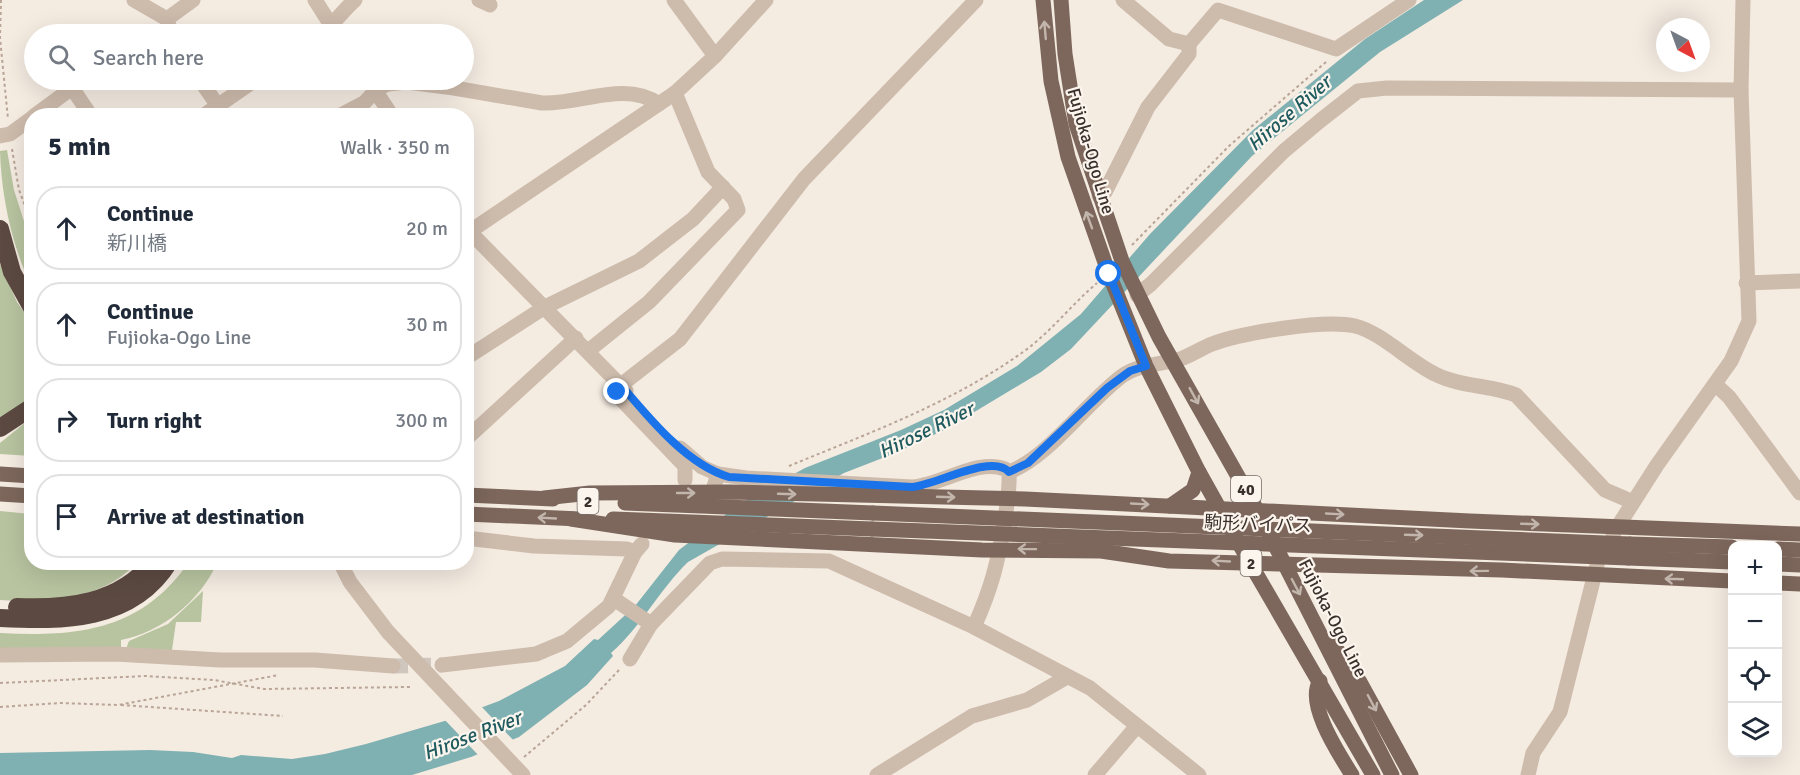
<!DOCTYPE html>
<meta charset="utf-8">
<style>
:root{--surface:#fff;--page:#f6f6f7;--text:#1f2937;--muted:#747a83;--line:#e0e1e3}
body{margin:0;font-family:Signika,"Noto Sans JP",sans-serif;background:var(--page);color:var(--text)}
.controls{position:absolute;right:18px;bottom:18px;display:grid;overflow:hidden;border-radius:12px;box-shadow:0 6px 24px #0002}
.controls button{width:54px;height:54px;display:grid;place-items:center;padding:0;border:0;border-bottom:2px solid var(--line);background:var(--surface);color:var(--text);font:30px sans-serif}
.compass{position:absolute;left:1656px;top:18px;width:54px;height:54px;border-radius:50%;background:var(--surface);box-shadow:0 6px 24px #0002;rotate:139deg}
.stop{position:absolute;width:18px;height:18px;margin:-14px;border:4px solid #1a73e8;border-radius:50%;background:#fff}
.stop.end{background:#1a73e8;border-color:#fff;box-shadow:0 2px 6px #0008}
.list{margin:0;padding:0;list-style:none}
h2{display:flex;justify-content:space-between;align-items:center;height:78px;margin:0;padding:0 24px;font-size:26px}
h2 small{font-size:20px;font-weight:400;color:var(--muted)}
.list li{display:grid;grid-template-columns:39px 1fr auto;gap:18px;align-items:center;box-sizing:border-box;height:84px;margin:0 12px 12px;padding:0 12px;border:2px solid var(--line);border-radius:24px}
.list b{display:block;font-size:22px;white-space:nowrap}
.list p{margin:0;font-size:20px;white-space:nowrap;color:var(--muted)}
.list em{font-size:20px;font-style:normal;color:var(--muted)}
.icon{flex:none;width:33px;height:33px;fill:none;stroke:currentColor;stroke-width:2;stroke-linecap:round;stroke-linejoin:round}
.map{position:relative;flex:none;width:1800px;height:775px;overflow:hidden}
.search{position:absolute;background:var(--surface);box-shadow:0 6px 24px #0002;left:24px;top:24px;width:450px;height:66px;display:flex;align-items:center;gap:15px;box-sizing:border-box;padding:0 21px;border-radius:33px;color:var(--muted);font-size:22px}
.panel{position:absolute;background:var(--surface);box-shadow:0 6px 24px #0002;left:24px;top:108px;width:450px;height:462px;border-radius:24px}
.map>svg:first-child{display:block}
.green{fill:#b8c4a0}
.water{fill:#7fb0b2}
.pier{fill:#f4ebe1}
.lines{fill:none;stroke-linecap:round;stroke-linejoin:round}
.minor-tunnel{stroke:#cfc6bd;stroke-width:15;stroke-dasharray:15 8;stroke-linecap:butt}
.path{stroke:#b9a596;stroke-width:2;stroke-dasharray:3 3;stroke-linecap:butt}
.minor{stroke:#cdbbac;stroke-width:15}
.major{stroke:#7d675c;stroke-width:15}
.highway{stroke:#5c4a42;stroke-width:18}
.major-bridge{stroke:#7d675c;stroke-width:15}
.oneway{stroke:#c2b5ac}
.route{stroke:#1a73e8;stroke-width:8}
.labels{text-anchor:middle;stroke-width:4.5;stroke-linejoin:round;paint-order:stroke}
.shield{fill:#fbf5ee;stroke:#756b66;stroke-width:1.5}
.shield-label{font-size:16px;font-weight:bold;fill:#3b302b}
.street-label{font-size:18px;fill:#3b302b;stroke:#fbf5ee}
.water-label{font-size:20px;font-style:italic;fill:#1f5a5e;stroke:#fbf5ee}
</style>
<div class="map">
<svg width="1800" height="775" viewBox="0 0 1800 775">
<rect width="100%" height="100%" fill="#f4ebe1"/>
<g class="green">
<path d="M 7,150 L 14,190 L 31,243 L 31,285 C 12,247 1,194 0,151 Z"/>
<polygon points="0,264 17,302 32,324 31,400 0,418"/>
<polygon points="31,418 31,456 0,454 0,443"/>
<path d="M 0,511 L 31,514 L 32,562 L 136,563 C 104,600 46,603 0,600 Z"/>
<path d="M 188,563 L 217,563 C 200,601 162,632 121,640 L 121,650 L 0,648 L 0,633 C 77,637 141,631 188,563 Z"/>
<polygon points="203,591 201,622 176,622 172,650 126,649 129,641 168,624"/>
</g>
<path class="water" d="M 1424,0 L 1463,0 L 1380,52 L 1252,156 L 1071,349 L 1041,372 L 946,429 L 898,452 L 844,473 L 688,562 C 659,590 641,627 611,653 L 613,656 L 587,685 L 519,737 L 471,757 L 412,775 L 0,775 L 0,753 L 150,750 L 193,752 L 232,758 L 241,755 L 292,759 L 325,754 L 366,744 L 448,720 L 499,701 L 565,666 L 594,639 L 598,640 L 635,606 L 679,550 L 741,503 L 805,468 L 901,430 L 944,410 L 1017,366 L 1081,314 L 1150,234 L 1253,130 L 1365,39 Z"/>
<polygon class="pier" points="480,705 515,742 480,757 444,719"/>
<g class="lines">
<polyline class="minor-tunnel" points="393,666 442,665"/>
<g class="path">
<polyline points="1,0 0,38 8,119"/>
<polyline points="12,149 19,190 32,224"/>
<polyline points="1132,245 1229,146 1326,62"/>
<path d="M 789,466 C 869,433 952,403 1023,352 C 1051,332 1071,305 1097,283"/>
<polyline points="0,683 145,676 214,680 264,689 410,687"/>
<polyline points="121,705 283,716"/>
<polyline points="0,707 60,703 118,705 279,675"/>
<polyline points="524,757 586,705 619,670"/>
</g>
<g class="minor">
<polyline points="134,0 167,19"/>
<polyline points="315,0 336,33"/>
<polyline points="479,0 490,5"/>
<polyline points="674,0 715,56"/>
<polyline points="1123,0 1169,39 1189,44 1218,10 1336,49 1409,0"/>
<polyline points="167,19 193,0"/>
<polyline points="167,19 171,34"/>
<path d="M 320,34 C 334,25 342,11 355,0"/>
<polyline points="200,80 225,116"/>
<polyline points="368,80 392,116"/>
<polyline points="34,116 72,88 91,116"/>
<polyline points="203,116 255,80"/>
<path d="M 339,116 L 364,103 L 378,88 L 388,84 L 407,82 L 454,88 L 542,103 C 579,105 625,80 659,104"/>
<polyline points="0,136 10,134 32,118"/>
<polyline points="1099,196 1105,192 1148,107 1189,54 1189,44"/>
<polyline points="466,228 626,391"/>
<polyline points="466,234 675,93 715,56 766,0"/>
<polyline points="1746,283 1800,281"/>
<polyline points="1137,295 1151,284 1284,151 1321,120 1358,91 1387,88 1741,90"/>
<polyline points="588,351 649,302 738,210 734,199 708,172 675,93"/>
<polyline points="466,358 545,307 639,261 693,219 723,187"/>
<polyline points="1716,385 1729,397 1800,493"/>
<polyline points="466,439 576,338"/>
<polyline points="680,448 702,467 718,474"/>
<path d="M 1009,472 C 1049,457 1087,402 1122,376 C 1140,363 1163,365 1183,358 C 1193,354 1202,348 1212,344 C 1242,333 1324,319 1355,326 C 1381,332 1412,364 1437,375 C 1462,387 1491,385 1516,395 L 1605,490 L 1633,502"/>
<polyline points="685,480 685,466 619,397 617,392 621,385 680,339 804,179 976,0"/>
<path d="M 712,493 L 718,474 L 746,478 L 912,487 C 942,485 978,458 1005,469 L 1009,472 C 1010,489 1007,503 1005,519 C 998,562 992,587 974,627"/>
<polyline points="1613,534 1657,465 1731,361 1749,321 1741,90 1743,0"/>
<polyline points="466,538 534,546 627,549 635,552"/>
<polyline points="340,562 350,582 388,632 523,775"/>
<polyline points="614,599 651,624"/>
<polyline points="0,655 115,654 220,660 315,660 393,666"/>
<polyline points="630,659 651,624 710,563 722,559 829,561 974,627 1090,688 1199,775"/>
<polyline points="442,665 536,654 567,641 609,606 635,552 642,544"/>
<polyline points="877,775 972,716 1027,700 1067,677"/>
<polyline points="1095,775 1137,726"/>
<polyline points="1528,775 1533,753 1560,712 1597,565"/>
</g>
<g class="major">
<polyline points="1043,0 1051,81 1068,157 1109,274 1146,366 1199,472 1250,563 1373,775"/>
<polyline points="1061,0 1065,54 1076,124 1122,261 1159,337 1257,510 1392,775"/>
<polyline points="0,474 32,476"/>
<polyline points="0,494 32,496"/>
<polyline points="466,495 553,499"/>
<polyline points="544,498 590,493 729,492 1025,499 1470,521 1800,534"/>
<polyline points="625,503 873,513"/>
<polyline points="1170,506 1193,490 1199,472"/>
<polyline points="466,514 580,519"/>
<polyline points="571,519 675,535 982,550 1101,551 1169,561 1502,570 1732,581"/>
<polyline points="613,519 872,529"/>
<polyline points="1630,544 1732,547"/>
<polyline points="1778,549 1800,550"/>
<polyline points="1628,558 1732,562"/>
<polyline points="1778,564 1800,565"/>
<polyline points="1778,583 1800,584"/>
<polyline points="1333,644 1360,682 1411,775"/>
<path d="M 1320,681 C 1305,703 1339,754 1352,775"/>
</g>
<g class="highway">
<polyline points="0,229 12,272 32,308"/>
<polyline points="0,428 32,407"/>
<path d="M 17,607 C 67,609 119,604 153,562"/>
<path d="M 0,618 C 62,621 132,622 169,562"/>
</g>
<g class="major-bridge">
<polyline points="873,513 1630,544"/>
<polyline points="872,529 1628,558"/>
</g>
</g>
<defs><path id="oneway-shaft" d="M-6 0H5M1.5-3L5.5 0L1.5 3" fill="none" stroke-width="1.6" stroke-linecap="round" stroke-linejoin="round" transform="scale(1.5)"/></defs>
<g class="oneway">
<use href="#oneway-shaft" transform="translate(1045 30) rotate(-95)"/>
<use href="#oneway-shaft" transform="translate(1089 220) rotate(-110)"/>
<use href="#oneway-shaft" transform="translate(1194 396) rotate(61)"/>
<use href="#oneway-shaft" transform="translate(686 493)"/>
<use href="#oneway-shaft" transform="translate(787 494) rotate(2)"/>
<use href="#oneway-shaft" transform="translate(946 497) rotate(2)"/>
<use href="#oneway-shaft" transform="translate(1140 504) rotate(3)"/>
<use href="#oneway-shaft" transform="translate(1335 514) rotate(3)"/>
<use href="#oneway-shaft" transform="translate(547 518) rotate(-177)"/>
<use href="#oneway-shaft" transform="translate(1530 524) rotate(2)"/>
<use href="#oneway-shaft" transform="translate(1414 535) rotate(2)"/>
<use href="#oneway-shaft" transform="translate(1027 549) rotate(-179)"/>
<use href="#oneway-shaft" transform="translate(1221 561) rotate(-177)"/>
<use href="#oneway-shaft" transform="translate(1479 571) rotate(179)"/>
<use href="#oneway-shaft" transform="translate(1674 579) rotate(-178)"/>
<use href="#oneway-shaft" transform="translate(1296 587) rotate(62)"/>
<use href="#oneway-shaft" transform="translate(1372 703) rotate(62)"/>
</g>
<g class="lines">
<path class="route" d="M 617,392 L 621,385 C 649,418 687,465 729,477 L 912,487 C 936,485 992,453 1009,472 L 1028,463 L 1107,388 L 1130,371 L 1146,366 L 1109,274"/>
</g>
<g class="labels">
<g class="shield">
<rect x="1231" y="476" width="30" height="26" rx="4.5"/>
<rect x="577.5" y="488" width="21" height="26" rx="4.5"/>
<rect x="1240.5" y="550" width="21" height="26" rx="4.5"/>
</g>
<g class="shield-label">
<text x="1246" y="495">40</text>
<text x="588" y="507">2</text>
<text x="1251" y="569">2</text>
</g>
<g class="street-label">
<text transform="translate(1091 151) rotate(74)" y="6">Fujioka-Ogo Line</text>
<text transform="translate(1258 524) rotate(2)" y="6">駒形バイパス</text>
<text transform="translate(1333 618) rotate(63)" y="6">Fujioka-Ogo Line</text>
</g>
<g class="water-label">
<text transform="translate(1289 113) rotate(-41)" y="7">Hirose River</text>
<text transform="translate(926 430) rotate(-26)" y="7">Hirose River</text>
<text transform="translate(472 735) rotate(-21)" y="7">Hirose River</text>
</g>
</g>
</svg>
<div class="controls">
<button>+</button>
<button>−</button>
<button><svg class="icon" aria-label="locate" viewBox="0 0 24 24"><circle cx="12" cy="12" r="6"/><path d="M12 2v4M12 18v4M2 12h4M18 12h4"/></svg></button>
<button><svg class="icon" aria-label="layers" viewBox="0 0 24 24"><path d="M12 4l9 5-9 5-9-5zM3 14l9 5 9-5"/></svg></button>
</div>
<svg class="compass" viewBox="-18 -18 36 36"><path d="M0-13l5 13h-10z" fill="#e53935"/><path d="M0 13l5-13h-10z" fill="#747a83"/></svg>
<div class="stop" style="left:1109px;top:274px"></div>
<div class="stop end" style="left:617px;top:392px"></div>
<div class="search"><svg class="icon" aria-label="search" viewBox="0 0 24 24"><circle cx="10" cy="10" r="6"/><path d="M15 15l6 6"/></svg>Search here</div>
<section class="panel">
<h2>5 min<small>Walk · 350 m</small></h2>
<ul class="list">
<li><svg class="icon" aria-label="ahead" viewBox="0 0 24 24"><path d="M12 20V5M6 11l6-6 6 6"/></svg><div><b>Continue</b><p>新川橋</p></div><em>20 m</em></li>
<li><svg class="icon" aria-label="ahead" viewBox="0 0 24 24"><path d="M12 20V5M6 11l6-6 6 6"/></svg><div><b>Continue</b><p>Fujioka-Ogo Line</p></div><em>30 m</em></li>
<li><svg class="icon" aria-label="right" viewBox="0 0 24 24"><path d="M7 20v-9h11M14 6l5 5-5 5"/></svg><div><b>Turn right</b></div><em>300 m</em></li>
<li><svg class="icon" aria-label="arrive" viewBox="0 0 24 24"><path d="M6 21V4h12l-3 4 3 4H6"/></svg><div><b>Arrive at destination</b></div></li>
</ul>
</section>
</div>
